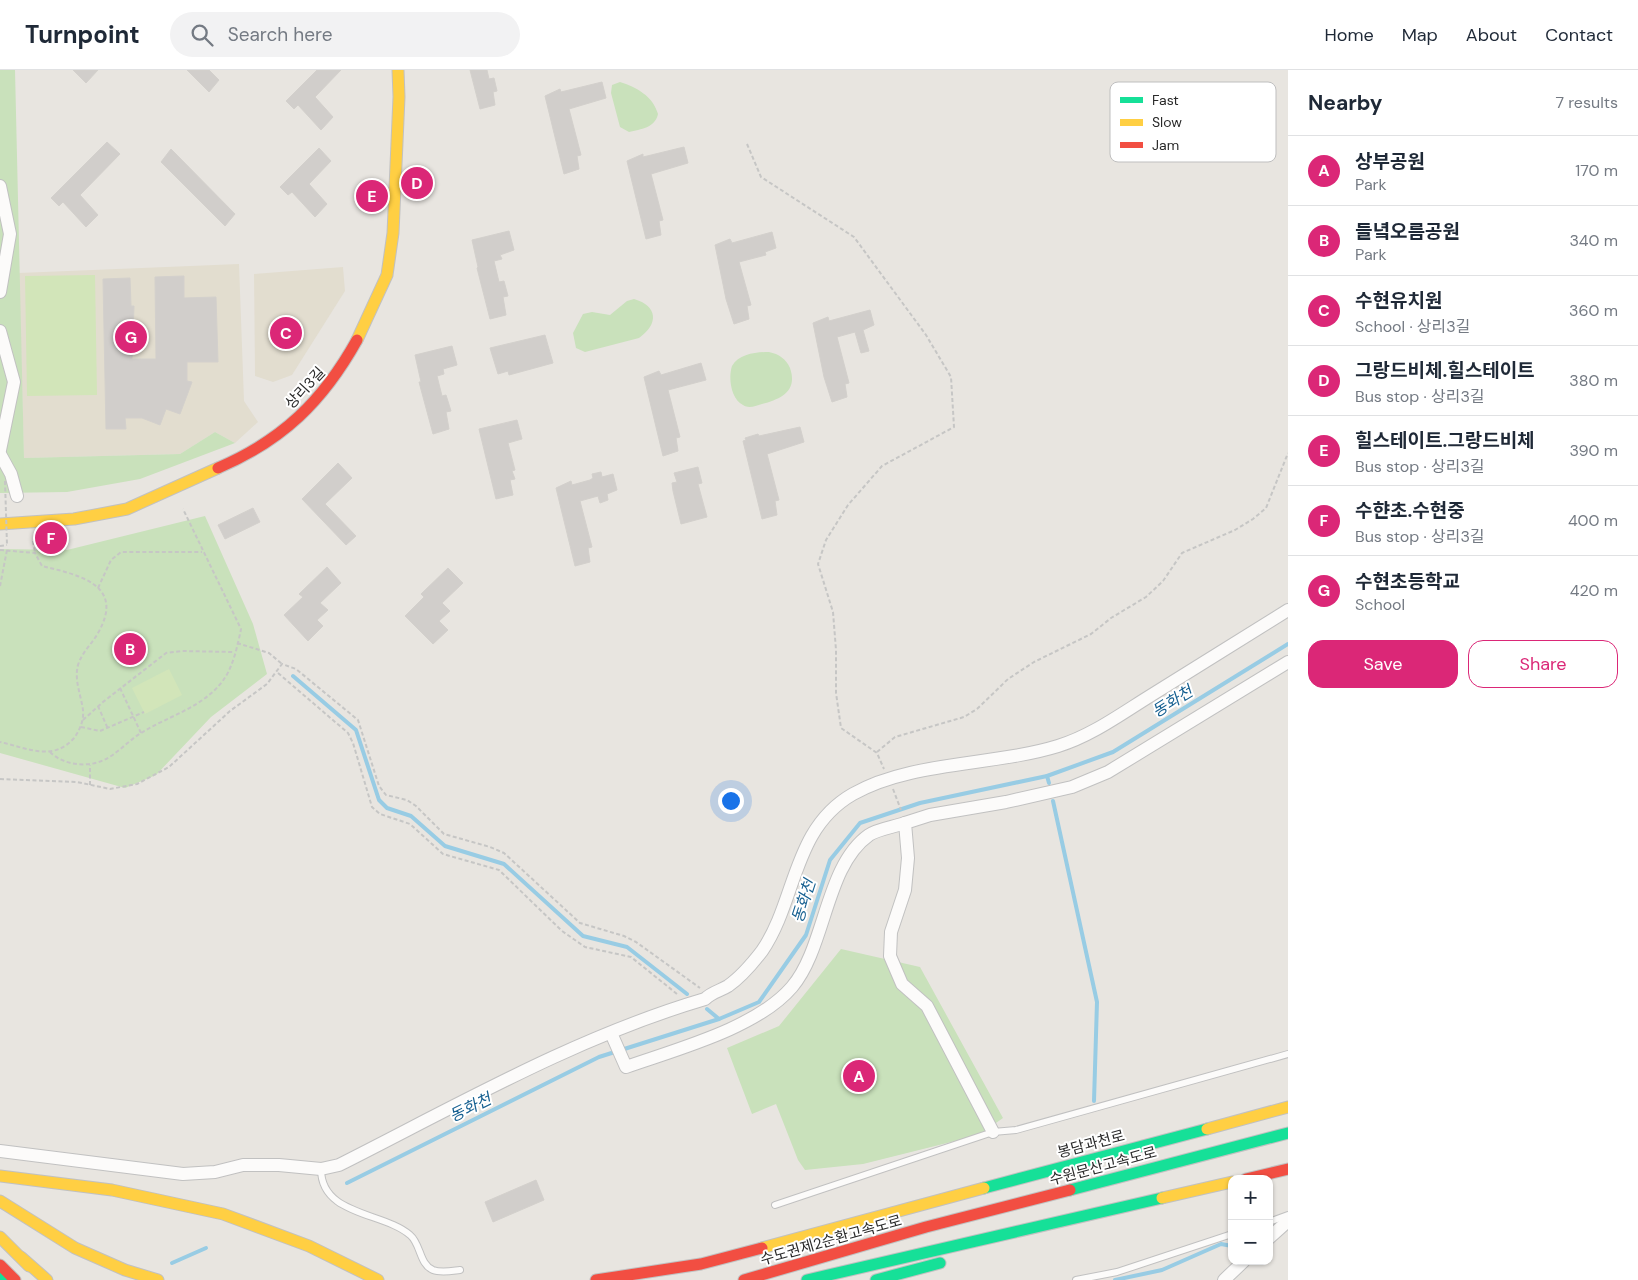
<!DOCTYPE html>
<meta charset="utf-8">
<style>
:root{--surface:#fff;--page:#f2f2f3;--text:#1f2937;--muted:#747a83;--line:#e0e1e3;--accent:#db2777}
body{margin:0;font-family:"DM Sans","Noto Sans KR",sans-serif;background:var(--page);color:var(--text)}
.controls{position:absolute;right:15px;bottom:15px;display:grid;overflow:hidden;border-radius:10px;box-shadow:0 1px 4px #0004}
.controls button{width:45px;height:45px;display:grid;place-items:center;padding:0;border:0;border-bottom:1px solid var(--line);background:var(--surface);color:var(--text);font:25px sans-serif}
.you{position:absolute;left:730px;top:730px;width:18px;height:18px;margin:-12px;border:4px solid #fff;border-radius:50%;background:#1a73e8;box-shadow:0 0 0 8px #1a73e833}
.badge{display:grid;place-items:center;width:32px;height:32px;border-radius:50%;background:var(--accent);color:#fff;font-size:16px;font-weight:700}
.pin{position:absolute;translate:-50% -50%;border:2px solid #fff;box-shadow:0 1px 5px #0006}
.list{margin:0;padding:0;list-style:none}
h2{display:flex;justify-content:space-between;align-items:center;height:65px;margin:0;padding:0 20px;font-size:21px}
h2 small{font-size:16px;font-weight:400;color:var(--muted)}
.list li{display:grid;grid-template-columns:32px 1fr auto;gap:15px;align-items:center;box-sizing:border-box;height:70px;padding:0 20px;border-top:1px solid var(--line)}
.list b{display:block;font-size:19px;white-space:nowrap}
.list p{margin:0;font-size:16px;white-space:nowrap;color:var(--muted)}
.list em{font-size:16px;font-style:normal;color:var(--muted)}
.actions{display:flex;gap:10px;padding:15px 20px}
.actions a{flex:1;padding:11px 0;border:1px solid var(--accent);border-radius:15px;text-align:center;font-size:18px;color:var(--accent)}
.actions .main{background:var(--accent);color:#fff}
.icon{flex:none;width:28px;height:28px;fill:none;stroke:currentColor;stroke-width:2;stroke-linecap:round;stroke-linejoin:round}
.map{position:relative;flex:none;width:1288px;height:1210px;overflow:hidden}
header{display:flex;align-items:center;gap:30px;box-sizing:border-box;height:70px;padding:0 25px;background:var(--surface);border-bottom:1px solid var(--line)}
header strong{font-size:24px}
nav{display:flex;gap:28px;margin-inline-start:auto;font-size:18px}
.search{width:350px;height:45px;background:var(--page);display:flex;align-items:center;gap:12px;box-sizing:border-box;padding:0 18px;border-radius:28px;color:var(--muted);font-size:19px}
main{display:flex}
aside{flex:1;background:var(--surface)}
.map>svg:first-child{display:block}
.education{fill:#e2ddcf}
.green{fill:#c9e1bb}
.pitch{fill:#d2e5b9}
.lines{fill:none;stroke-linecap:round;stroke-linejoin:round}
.stream{stroke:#98cce4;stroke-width:4}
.building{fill:#d1cecb;stroke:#d3d0cc}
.lane-casing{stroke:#c1c1c1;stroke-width:8}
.street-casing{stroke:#c1c1c1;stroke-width:14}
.fast-casing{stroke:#c1c1c1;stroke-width:13}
.slow-casing{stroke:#c1c1c1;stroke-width:13}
.jam-casing{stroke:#c1c1c1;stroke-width:13}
.path{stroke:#c6c6c5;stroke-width:2;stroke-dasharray:4 2.5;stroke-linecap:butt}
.lane{stroke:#fcfbfa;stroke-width:6}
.street{stroke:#fcfbfa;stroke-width:12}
.fast{stroke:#16e098;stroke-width:11}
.slow{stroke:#ffcf43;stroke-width:11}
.jam{stroke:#f24e42;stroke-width:11}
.path-bridge{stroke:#c6c6c5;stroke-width:2;stroke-dasharray:4 2.5;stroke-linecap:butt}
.labels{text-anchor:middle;stroke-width:4;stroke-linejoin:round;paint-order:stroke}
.street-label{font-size:15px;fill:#2a2a2a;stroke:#fff}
.water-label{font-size:16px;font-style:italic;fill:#166091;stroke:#fff}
.key{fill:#fff;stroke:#bfbfbf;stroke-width:1}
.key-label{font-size:14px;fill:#2a2a2a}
</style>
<header>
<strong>Turnpoint</strong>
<div class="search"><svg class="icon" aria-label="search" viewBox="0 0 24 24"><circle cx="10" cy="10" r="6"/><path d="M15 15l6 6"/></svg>Search here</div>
<nav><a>Home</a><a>Map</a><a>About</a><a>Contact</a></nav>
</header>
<main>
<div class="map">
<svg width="1288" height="1210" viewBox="0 0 1288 1210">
<rect width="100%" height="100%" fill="#e8e5e0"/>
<g class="education">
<polygon points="239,194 244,331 258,352 235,373 215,362 180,384 24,388 19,203"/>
<polygon points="343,197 345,221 292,305 273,312 255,306 254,204"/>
</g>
<g class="green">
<polygon points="0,0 15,0 24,388 180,384 215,362 235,373 140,409 67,422 0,423"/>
<path d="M 620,12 C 636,17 653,26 658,44 C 655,58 641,59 629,62 L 620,57 L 611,23 L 612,15 Z"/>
<path d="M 634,229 C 658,236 659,254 639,268 L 585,282 L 576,278 L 573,263 L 583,244 L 592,242 L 610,245 L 627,231 Z"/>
<path d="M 769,282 C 779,284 786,289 790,298 C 798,321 781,329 762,334 C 755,336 749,339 743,335 C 731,329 728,308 732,296 C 739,284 756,282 769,282 Z"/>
<polygon points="205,446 253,554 267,604 211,647 156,705 125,718 0,683 0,479 67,480"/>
<polygon points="841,879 920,897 1003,1048 979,1065 863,1094 805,1100 798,1090 776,1034 752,1044 727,978 779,956"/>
</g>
<g class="pitch">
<polygon points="95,205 97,325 27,326 25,206"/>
<polygon points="169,599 182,625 145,644 132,618"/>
</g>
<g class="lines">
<g class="stream">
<polyline points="293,606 356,660 379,730 387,738 411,746 445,776 504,794 583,866 627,877 687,924"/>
<polyline points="1047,706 1049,713"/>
<polyline points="1053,731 1097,932 1094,1031"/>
<polyline points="707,939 719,949"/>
<polyline points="347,1113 599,987 719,949 759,932 806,865 830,790 860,753 920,733 1047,706 1113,682 1288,574"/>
<polyline points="172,1193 206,1178"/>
<polyline points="1115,1210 1162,1200 1221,1174 1232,1176"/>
</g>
</g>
<g class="building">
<polygon points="73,0 98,0 86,13"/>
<polygon points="187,0 209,0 219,10 209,22"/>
<polygon points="317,0 341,0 315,27 333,47 321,60 298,35 294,39 286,31"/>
<polygon points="470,0 487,0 489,9 494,8 497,21 493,22 495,35 480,39"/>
<polygon points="602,12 606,28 569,39 581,85 577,86 579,99 564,104 545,26 560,19 561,22"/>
<polygon points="107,72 120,84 80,125 98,145 86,157 63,132 59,136 51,128"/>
<polygon points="684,77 688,93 651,104 663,150 659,151 661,165 646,169 627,91 643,84 643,87"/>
<polygon points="319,78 331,91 309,114 327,134 315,147 292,122 288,125 280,117"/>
<polygon points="171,79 235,144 225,156 161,92"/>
<polygon points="509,161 514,180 500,185 502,189 494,191 499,212 504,211 508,226 503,227 506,245 490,249 477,198 478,197 472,170"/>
<polygon points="772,162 776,178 765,182 766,185 739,192 751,235 747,236 749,249 734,254 726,229 715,175 730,169 732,173"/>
<polygon points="184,206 184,228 216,227 218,292 187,292 187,311 192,312 180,344 166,339 160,355 142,348 125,348 126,359 106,359 103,209 130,208 131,236 134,236 132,289 156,289 155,207"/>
<polygon points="870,240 874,255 863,260 869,281 861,283 855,262 837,267 849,313 845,314 847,327 832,332 824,307 813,253 828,247 829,251"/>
<polygon points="545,265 553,293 509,305 508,301 498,304 490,278"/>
<polygon points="452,276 457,295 443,299 444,304 437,306 442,326 446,325 451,341 446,342 449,359 433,364 419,312 421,312 415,285"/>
<polygon points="701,293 706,310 668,320 680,367 676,368 678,381 663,386 644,307 659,301 661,305"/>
<polygon points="517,350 522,369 508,373 515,400 512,401 515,409 510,410 513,425 496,429 479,359"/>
<polygon points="800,357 804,372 767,384 779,430 775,431 777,445 762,449 743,371 746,370 745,368 758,364 759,366"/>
<polygon points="338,393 352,408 325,434 356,466 346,475 302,429"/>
<polygon points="698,397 702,413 698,414 707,447 681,454 673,421 672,413 677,412 674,403"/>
<polygon points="601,402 602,407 613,404 617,420 607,424 608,430 600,433 598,426 580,431 592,477 588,478 590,492 575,496 556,418 571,411 572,415 590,410 593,408 592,404"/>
<polygon points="253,438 260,452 225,469 218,455"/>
<polygon points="327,497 341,513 320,533 328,540 317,550 323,556 308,571 284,545 303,527 299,524"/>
<polygon points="448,498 463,513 442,533 450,541 439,551 448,560 433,574 405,546 424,527 421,524"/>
<polygon points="536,1110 544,1130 493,1152 485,1132"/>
</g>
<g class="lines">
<g class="lane-casing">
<g id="lane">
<path d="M 321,1099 C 321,1146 384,1142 410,1165 C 421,1174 419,1194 433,1200 C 441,1203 451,1201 460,1200"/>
<polyline points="775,1135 993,1062 1016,1060 1288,984"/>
<polyline points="1269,1152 1288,1145"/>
<polyline points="1076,1210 1117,1202 1232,1164"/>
</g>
</g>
<g class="street-casing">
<g id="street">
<polyline points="0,116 10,164 0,222"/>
<polyline points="0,261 14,312 0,380"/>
<polyline points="0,384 11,404 17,426"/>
<path d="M 611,963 L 626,997 C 677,979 757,958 792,917 C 826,877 825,796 869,765 C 878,759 894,757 905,753"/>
<polyline points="993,1062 927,936 902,914 890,886 891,862 905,820 908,788 905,753 930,745 1006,732 1072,717 1108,702 1288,592"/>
<path d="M 0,1081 L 183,1104 L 215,1102 L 243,1095 L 279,1095 L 321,1099 L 339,1095 C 458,1035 576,967 705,929 C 712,922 720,921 728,916 C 741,907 752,894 762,881 C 797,830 792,759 853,724 C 911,691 993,696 1058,676 C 1091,666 1121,644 1150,626 C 1196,597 1242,569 1288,540"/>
<polyline points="1269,1168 1288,1151"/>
<polyline points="1224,1210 1244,1191"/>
</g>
</g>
<g class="fast-casing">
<g id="fast">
<polyline points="984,1118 1207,1059"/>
<polyline points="1070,1120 1288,1063"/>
<polyline points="0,1207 3,1210"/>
<polyline points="807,1210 1162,1128"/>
<polyline points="876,1210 940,1193"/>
</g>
</g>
<g class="slow-casing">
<g id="slow">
<polyline points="357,270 387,205 393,163 399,27 398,0"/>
<polyline points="0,454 74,449 127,439 218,398"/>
<polyline points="1207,1059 1288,1037"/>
<polyline points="0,1106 112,1120 223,1144 309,1176 378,1210"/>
<polyline points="1162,1128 1232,1112"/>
<polyline points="0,1131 75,1178 125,1200 158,1210"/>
<polyline points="0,1167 29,1196"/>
<polyline points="762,1178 984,1118"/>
<polyline points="21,1187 47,1210"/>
</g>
</g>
<g class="jam-casing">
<g id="jam">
<path d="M 218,398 C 283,370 323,331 357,270"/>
<polyline points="1246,1109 1288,1099"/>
<polyline points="0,1195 15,1210"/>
<polyline points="596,1210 701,1194 762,1178"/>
<polyline points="744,1210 926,1157 1070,1120"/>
</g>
</g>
<g class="path">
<polyline points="747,74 761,107 854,167 926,265 951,307 954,357 882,396 848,435 826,470 818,494 833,542 836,580 836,623 841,658 877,683 884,699"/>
<polyline points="33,471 35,483"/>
<polyline points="0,476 7,475"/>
<path d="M 0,480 L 35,483 L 42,496 C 78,505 126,514 98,563 C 92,574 82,582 78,595 C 74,610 81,625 83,640 C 84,650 80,660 74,668 C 53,692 27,678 0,672"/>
<polyline points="0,516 7,480"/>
<polyline points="98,518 111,490 121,482 202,482"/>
<polyline points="237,573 269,583 282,594"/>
<polyline points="278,603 348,663 353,673 372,737 380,744 410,754 443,784 499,800 562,861 585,877 631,887 677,924"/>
<polyline points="120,618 141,663"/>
<polyline points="98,636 108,659"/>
<polyline points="83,650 103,632 166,583 182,581 234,582"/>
<polyline points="81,657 100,661 144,642"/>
<path d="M 50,682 C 63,695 87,698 104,690 C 117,684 128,671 141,663 C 168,646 205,637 224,609 C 233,597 238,574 241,559 L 183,439"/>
<polyline points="877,682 895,667 964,647 977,639 1008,609 1034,592 1091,564 1111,548 1146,527 1163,511 1182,483 1235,460 1253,449 1266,438 1288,383"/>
<polyline points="0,709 77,712 110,719 137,714 169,697 230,641 267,614 282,594 296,599 358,650 379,716 386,725 407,730 416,736 444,764 490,777 504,783 580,853 624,866 636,872 700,918"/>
<polyline points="90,715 90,695"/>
<polyline points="893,719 901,740"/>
</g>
<use href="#lane" class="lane"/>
<use href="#street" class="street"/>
<use href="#fast" class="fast"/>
<use href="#slow" class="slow"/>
<use href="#jam" class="jam"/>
<polyline class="path-bridge" points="5,411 7,475"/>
</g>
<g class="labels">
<g class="street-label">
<text transform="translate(305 318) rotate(-47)" y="5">상리3길</text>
<text transform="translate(1091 1074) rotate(-15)" y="5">봉담과천로</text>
<text transform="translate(1103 1096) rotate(-15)" y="5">수원문산고속도로</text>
<text transform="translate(831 1170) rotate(-16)" y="5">수도권제2순환고속도로</text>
</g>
<g class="water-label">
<text transform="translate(1172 631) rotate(-32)" y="6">동화천</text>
<text transform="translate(803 831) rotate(-72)" y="6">동화천</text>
<text transform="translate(470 1037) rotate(-26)" y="6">동화천</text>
</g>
</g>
<rect x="1110" y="12" width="166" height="80" rx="8" class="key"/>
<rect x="1120" y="27" width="23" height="6" fill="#16e098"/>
<rect x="1120" y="49" width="23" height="7" fill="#ffcf43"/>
<rect x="1120" y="72" width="23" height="6" fill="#f24e42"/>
<g class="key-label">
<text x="1152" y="35">Fast</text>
<text x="1152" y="57">Slow</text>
<text x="1152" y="80">Jam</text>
</g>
</svg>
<div class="controls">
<button>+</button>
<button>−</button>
</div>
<div class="you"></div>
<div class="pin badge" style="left:859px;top:1006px">A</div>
<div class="pin badge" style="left:130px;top:579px">B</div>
<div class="pin badge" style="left:286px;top:263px">C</div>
<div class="pin badge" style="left:417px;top:113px">D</div>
<div class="pin badge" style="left:372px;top:126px">E</div>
<div class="pin badge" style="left:51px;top:468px">F</div>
<div class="pin badge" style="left:131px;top:267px">G</div>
</div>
<aside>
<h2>Nearby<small>7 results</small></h2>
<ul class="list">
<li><span class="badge">A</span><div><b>상부공원</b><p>Park</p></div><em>170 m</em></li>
<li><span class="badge">B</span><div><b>들녘오름공원</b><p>Park</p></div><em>340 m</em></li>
<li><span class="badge">C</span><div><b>수현유치원</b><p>School · 상리3길</p></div><em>360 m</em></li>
<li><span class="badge">D</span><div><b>그랑드비체.힐스테이트</b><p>Bus stop · 상리3길</p></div><em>380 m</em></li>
<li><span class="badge">E</span><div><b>힐스테이트.그랑드비체</b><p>Bus stop · 상리3길</p></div><em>390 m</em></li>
<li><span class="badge">F</span><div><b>수햔초.수현중</b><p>Bus stop · 상리3길</p></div><em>400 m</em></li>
<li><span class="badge">G</span><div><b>수현초등학교</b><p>School</p></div><em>420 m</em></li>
</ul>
<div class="actions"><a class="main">Save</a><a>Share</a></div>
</aside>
</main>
